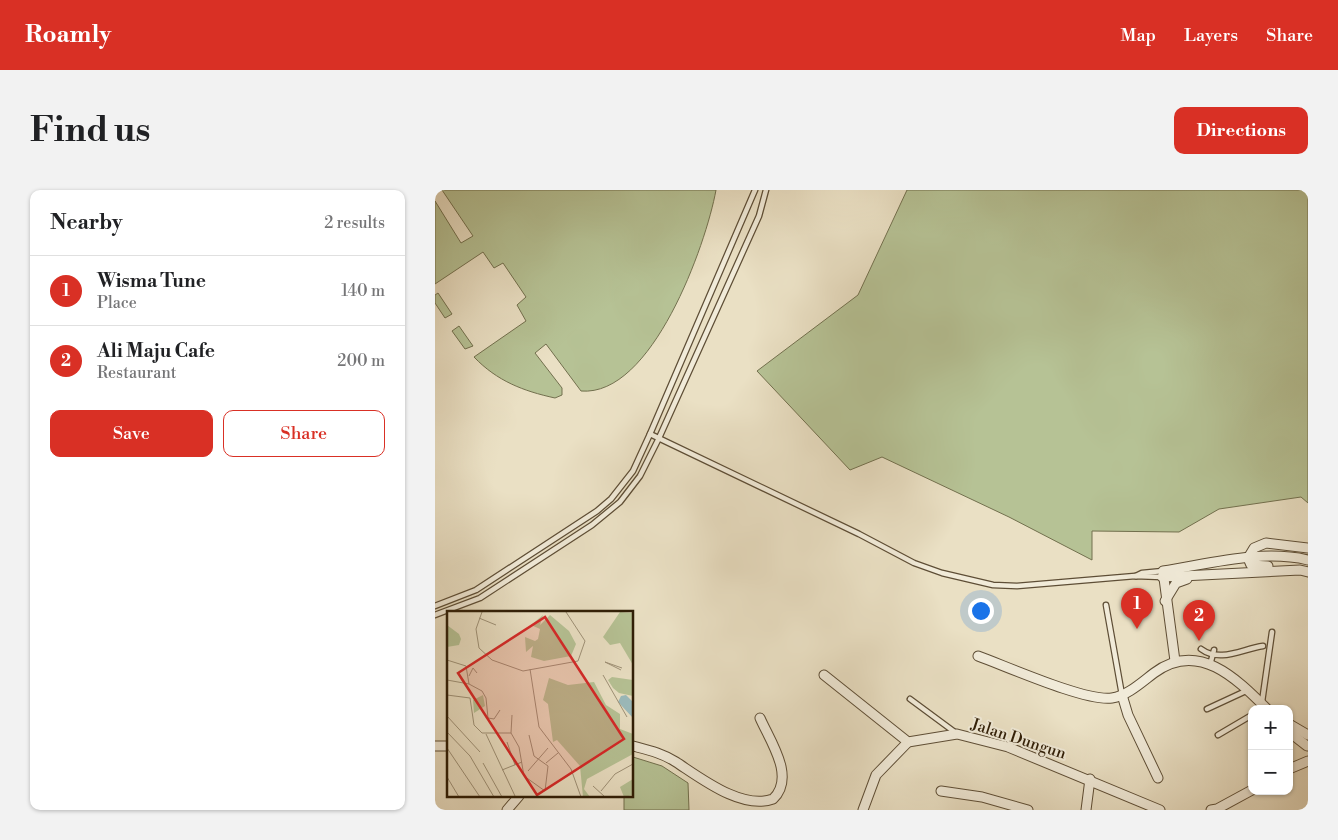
<!DOCTYPE html>
<meta charset="utf-8">
<style>
:root{--surface:#fff;--page:#f2f2f2;--text:#202124;--muted:#757577;--line:#e0e0e0;--accent:#d93025}
body{margin:0;font-family:"Libre Bodoni",serif;background:var(--page);color:var(--text)}
.controls{position:absolute;right:15px;bottom:15px;display:grid;overflow:hidden;border-radius:10px;box-shadow:0 1px 4px #0004}
.controls button{width:45px;height:45px;display:grid;place-items:center;padding:0;border:0;border-bottom:1px solid var(--line);background:var(--surface);color:var(--text);font:25px sans-serif}
.you{position:absolute;left:545px;top:420px;width:18px;height:18px;margin:-12px;border:4px solid #fff;border-radius:50%;background:#1a73e8;box-shadow:0 0 0 8px #1a73e833}
.badge{display:grid;place-items:center;width:32px;height:32px;border-radius:50%;background:var(--accent);color:#fff;font-size:16px;font-weight:700}
.pin{position:absolute;translate:-50% -41px;filter:drop-shadow(0 1px 2px #0008)}
.pin::after{content:'';position:absolute;top:26px;width:18px;height:15px;background:inherit;clip-path:polygon(0 0,100% 0,50% 100%)}
.list{margin:0;padding:0;list-style:none}
h2{display:flex;justify-content:space-between;align-items:center;height:65px;margin:0;padding:0 20px;font-size:21px}
h2 small{font-size:16px;font-weight:400;color:var(--muted)}
.list li{display:grid;grid-template-columns:32px 1fr auto;gap:15px;align-items:center;box-sizing:border-box;height:70px;padding:0 20px;border-top:1px solid var(--line)}
.list b{display:block;font-size:19px;white-space:nowrap}
.list p{margin:0;font-size:16px;white-space:nowrap;color:var(--muted)}
.list em{font-size:16px;font-style:normal;color:var(--muted)}
.actions{display:flex;gap:10px;padding:15px 20px}
.actions a{flex:1;padding:11px 0;border:1px solid var(--accent);border-radius:10px;text-align:center;font-size:18px;color:var(--accent)}
.actions .main{background:var(--accent);color:#fff}
.map{position:relative;flex:none;width:873px;height:620px;overflow:hidden;border-radius:10px}
header{display:flex;align-items:center;gap:30px;box-sizing:border-box;height:70px;padding:0 25px;background:var(--accent);color:#fff}
header strong{font-size:24px}
nav{display:flex;gap:28px;margin-inline-start:auto;font-size:18px}
.intro{display:flex;align-items:center;justify-content:space-between;box-sizing:border-box;height:120px;padding:0 30px}
h1{margin:0;font-size:35px}
.button{padding:12px 22px;border-radius:10px;background:var(--accent);color:#fff;font-size:18px;font-weight:700}
main{display:flex;gap:30px;padding:0 30px}
aside{flex:1;background:var(--surface);border-radius:10px;box-shadow:0 1px 4px #0004}
.map>svg:first-child{display:block}
.green{fill:#b6c295;stroke:#72704e}
.lines{fill:none;stroke-linecap:round;stroke-linejoin:round}
.service-casing{stroke:#5e4e36;stroke-width:7}
.minor-casing{stroke:#5e4e36;stroke-width:11}
.service{stroke:#f1ebd9;stroke-width:4.5}
.minor{stroke:#f1ebd9;stroke-width:9}
.labels{text-anchor:middle;stroke-width:4;stroke-linejoin:round;paint-order:stroke}
.street-label{font-size:16px;fill:#2f1d06;stroke:#f1ebd9}
.inset-road{fill:none;stroke:#9f9278;stroke-width:1}
.view{fill:#d62828;fill-opacity:0.15;stroke:#d62828;stroke-width:2.5}
.inset-edge{fill:none;stroke:#2f1d06;stroke-width:2.5}
</style>
<header>
<strong>Roamly</strong>
<nav><a>Map</a><a>Layers</a><a>Share</a></nav>
</header>
<div class="intro"><h1>Find us</h1><a class="button">Directions</a></div>
<main>
<aside>
<h2>Nearby<small>2 results</small></h2>
<ul class="list">
<li><span class="badge">1</span><div><b>Wisma Tune</b><p>Place</p></div><em>140 m</em></li>
<li><span class="badge">2</span><div><b>Ali Maju Cafe</b><p>Restaurant</p></div><em>200 m</em></li>
</ul>
<div class="actions"><a class="main">Save</a><a>Share</a></div>
</aside>
<div class="map">
<svg width="873" height="620" viewBox="0 0 873 620">
<rect width="100%" height="100%" fill="#eae0c4"/>
<filter id="stains"><feTurbulence type="fractalNoise" baseFrequency=".004" numOctaves="4"/><feColorMatrix values="0 0 0 0 .2 0 0 0 0 .09 0 0 0 0 .02 0 0 0 .5 -.17"/></filter>
<radialGradient id="worn" r=".72"><stop offset=".6" stop-color="#630" stop-opacity="0"/><stop offset="1" stop-color="#630" stop-opacity=".3"/></radialGradient>
<g class="green">
<path d="M 7,0 L 281,0 C 271,55 217,207 146,201 L 111,154 L 100,163 L 127,198 L 127,205 L 120,208 C 88,201 62,191 39,167 L 91,131 L 82,115 L 91,107 L 68,73 L 59,78 L 48,62 L 0,94 L 0,11 L 26,53 L 38,46 Z"/>
<polygon points="472,0 873,0 873,313 866,307 784,319 744,342 657,341 657,370 574,327 447,267 415,280 322,181 423,105"/>
<polygon points="3,103 17,124 10,128 0,113 0,105"/>
<polygon points="24,136 38,156 30,159 17,141"/>
<polygon points="198,567 227,576 253,593 254,620 189,620 189,606 198,606"/>
</g>
<g class="lines">
<g class="service-casing">
<g id="service">
<polyline points="215,244 424,344 479,373 507,383 558,395 582,396 700,386 727,387"/>
<polyline points="701,386 707,383 728,381"/>
<polyline points="671,415 687,505"/>
<polyline points="0,416 41,400 162,321 176,309 198,281 215,244 320,0"/>
<polyline points="0,425 45,408 157,335 185,312 205,286 224,248 324,26 331,0"/>
<path d="M 766,459 C 785,473 807,459 828,456"/>
<polyline points="775,475 779,460"/>
<polyline points="475,509 521,543"/>
<polyline points="827,512 837,442"/>
<polyline points="772,519 813,500"/>
<polyline points="783,545 817,525"/>
</g>
</g>
<g class="minor-casing">
<g id="minor">
<polyline points="833,376 816,375 813,368 819,358 831,353 873,358"/>
<polyline points="727,387 865,380 873,382"/>
<polyline points="730,411 741,393 752,389"/>
<path d="M 543,466 C 571,476 651,512 677,508 C 692,506 707,492 719,483 C 763,450 801,488 832,519"/>
<path d="M 740,471 L 728,381 C 774,374 826,359 873,370"/>
<polyline points="389,485 473,552 522,544 573,557 725,620"/>
<polyline points="687,505 693,525 723,588"/>
<polyline points="854,534 873,545"/>
<polyline points="854,542 872,556"/>
<polyline points="0,556 14,556"/>
<path d="M 198,556 C 213,560 227,563 241,572 C 267,589 307,620 338,609 C 361,587 335,551 325,528"/>
<polyline points="854,579 873,571"/>
<polyline points="506,601 547,607 593,620"/>
<polyline points="72,620 84,606"/>
<polyline points="428,620 441,585 473,552"/>
<polyline points="651,620 655,589"/>
<polyline points="776,620 782,619 817,600"/>
</g>
</g>
<use href="#service" class="service"/>
<use href="#minor" class="minor"/>
</g>
<g class="labels">
<g class="street-label">
<text transform="translate(584 548) rotate(18)" y="6">Jalan Dungun</text>
</g>
</g>
<g transform="translate(12 421)">
<rect width="186" height="186" fill="#eae0c4"/>
<path d="M 173,1 L 186,2 L 186,54 L 173,32 L 163,34 L 156,26 ZM 96,4 L 93,14 L 103,4 L 122,20 L 129,33 L 124,45 L 97,50 L 84,46 L 86,35 L 79,41 L 78,26 L 88,30 L 91,28 L 93,18 L 84,14 ZM 0,14 L 12,23 L 14,28 L 12,34 L 0,36 ZM 165,66 L 186,69 L 186,85 L 172,82 L 166,77 L 161,69 ZM 102,67 L 121,74 L 147,71 L 159,94 L 173,103 L 173,118 L 186,123 L 186,143 L 140,168 L 137,178 L 143,186 L 136,186 L 133,155 L 110,129 L 106,131 L 101,93 L 96,89 ZM 36,84 L 38,95 L 27,102 L 26,89 ZM 186,168 L 186,184 L 177,186 L 173,176 Z" fill="#b6c295"/>
<path d="M 174,85 L 179,84 L 186,91 L 186,107 L 171,91 Z" fill="#9bbbbd"/>
<path class="inset-road" d="M 35,1 L 29,18 L 32,37 L 45,49 L 76,60 L 131,50 L 138,30 L 119,1M 32,7 L 49,14M 0,49 L 19,55 L 22,73M 83,58 L 92,116 L 124,158 L 134,186M 174,59 L 158,51 L 175,57M 156,64 L 180,106M 22,65 L 26,57 L 30,62M 0,69 L 22,73 L 35,80 L 39,87 L 41,107 L 47,108 L 53,99M 0,84 L 23,87 L 27,114 L 35,122 L 64,122M 65,104 L 64,122 L 72,136 L 77,165 L 98,180M 0,105 L 33,141M 0,121 L 23,145 L 47,186M 39,123 L 68,185M 82,124 L 87,145 L 101,155 L 98,180M 60,131 L 68,154M 0,137 L 33,186M 36,152 L 55,186M 99,152 L 111,142M 55,159 L 75,151M 81,160 L 101,137M 0,166 L 12,186M 146,175 L 158,186M 154,180 L 168,163 L 186,153"/>
<path class="view" d="M 98,6 L 177,128 L 90,184 L 11,62 Z"/>
<rect width="186" height="186" class="inset-edge"/>
</g>
<rect width="100%" height="100%" filter="url(#stains)"/>
<rect width="100%" height="100%" fill="url(#worn)"/>
</svg>
<div class="controls">
<button>+</button>
<button>−</button>
</div>
<div class="you"></div>
<div class="pin badge" style="left:702px;top:439px">1</div>
<div class="pin badge" style="left:764px;top:451px">2</div>
</div>
</main>
